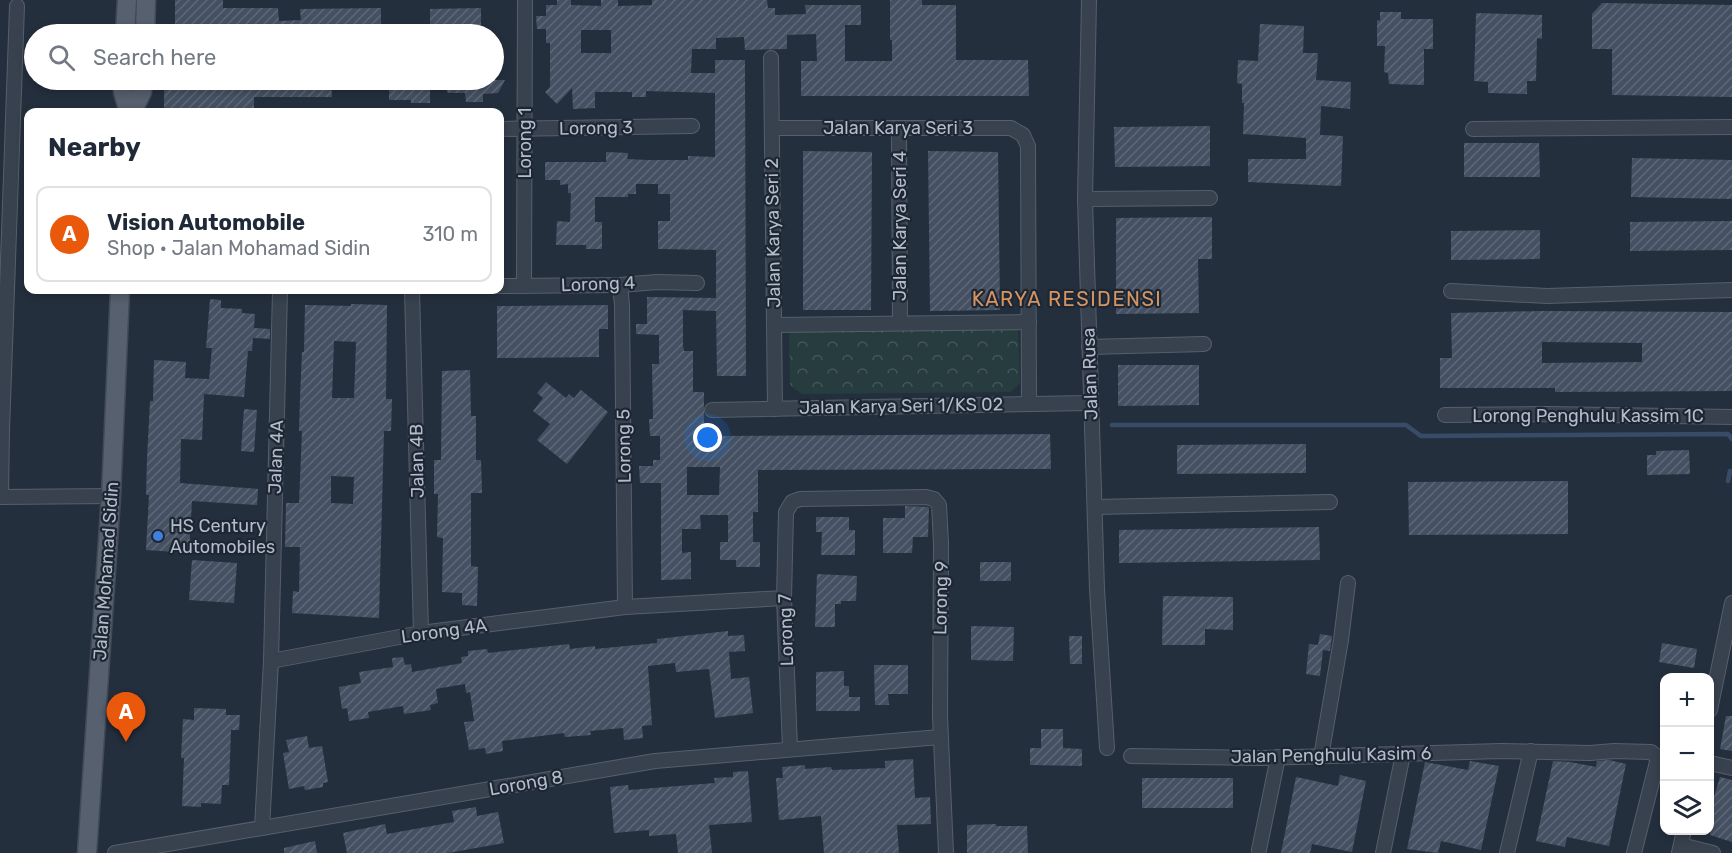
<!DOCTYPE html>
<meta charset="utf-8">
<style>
:root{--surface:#fff;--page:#f2f2f3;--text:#1f2937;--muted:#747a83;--line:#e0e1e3;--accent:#ea580c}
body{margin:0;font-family:Rubik,sans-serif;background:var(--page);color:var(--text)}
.controls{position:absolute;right:18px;bottom:18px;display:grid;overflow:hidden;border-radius:12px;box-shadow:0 3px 9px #0003}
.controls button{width:54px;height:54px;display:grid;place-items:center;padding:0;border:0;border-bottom:2px solid var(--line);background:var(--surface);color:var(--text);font:30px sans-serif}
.you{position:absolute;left:708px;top:438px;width:21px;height:21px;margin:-15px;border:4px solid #fff;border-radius:50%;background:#1a73e8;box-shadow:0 0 0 9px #1a73e833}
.badge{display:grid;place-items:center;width:39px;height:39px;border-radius:50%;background:var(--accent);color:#fff;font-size:20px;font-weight:700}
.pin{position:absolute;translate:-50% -50px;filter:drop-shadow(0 2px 3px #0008)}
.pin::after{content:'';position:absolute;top:32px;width:21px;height:18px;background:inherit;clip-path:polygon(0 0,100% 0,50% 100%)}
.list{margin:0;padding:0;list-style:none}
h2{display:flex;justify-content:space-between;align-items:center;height:78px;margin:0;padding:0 24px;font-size:26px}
h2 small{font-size:20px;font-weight:400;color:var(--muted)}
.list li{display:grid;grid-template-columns:39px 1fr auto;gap:18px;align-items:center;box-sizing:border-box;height:96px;margin:0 12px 12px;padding:0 12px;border:2px solid var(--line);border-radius:12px}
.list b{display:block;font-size:22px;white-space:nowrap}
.list p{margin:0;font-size:20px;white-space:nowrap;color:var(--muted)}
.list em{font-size:20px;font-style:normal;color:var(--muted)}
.icon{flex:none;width:33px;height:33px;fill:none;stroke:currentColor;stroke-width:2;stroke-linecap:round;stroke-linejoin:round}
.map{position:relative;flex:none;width:1732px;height:853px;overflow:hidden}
.search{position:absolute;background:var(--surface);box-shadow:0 3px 9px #0003;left:24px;top:24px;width:480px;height:66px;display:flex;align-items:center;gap:15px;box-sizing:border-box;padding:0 21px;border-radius:33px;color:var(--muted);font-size:22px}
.panel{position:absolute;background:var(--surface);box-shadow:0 3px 9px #0003;left:24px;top:108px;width:480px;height:186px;border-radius:12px}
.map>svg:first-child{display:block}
.park{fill:url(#park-crowns)}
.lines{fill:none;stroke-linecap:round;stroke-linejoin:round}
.stream{stroke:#394c67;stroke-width:4.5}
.building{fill:url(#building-hatch);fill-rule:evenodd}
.minor-casing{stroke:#565f6c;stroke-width:16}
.major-casing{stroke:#414a57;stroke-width:21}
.minor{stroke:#38414e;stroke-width:14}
.major{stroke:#56606e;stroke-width:18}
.shop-dot{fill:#3f7fe0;stroke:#1d2633;stroke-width:2}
.labels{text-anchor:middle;stroke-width:4.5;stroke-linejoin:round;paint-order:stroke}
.street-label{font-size:18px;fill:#b4bcc9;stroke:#1d2633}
.poi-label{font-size:18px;fill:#b4bcc9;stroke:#1d2633;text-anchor:start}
.neighbourhood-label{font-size:20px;letter-spacing:1.5px;fill:#d59563;stroke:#1d2633}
</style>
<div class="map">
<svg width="1732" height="853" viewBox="0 0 1732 853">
<defs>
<pattern id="park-crowns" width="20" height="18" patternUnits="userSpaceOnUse" patternTransform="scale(1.5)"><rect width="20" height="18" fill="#263c3f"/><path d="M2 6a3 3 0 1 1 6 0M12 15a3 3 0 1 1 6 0" fill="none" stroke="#435659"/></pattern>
<pattern id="building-hatch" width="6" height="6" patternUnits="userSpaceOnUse" patternTransform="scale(1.5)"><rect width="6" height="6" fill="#455162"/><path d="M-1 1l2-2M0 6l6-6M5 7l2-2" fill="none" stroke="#5d6877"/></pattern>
</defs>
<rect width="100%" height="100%" fill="#242f3e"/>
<polygon class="park" points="1018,327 1020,383 1011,392 802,394 790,385 789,328"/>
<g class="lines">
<g class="stream">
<polyline points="1112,425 1406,425 1421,436 1728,434 1732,439"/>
<polyline points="1728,481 1730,471"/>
</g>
</g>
<g class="building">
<polygon points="175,0 223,0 223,8 278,8 279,21 301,20 300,9 381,8 381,34 346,34 346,31 320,31 320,34 305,34 305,32 279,32 279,34 175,34"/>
<path d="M 557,0 L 571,0 L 571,5 L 601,6 L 601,0 L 618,0 L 618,6 L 652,5 L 652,0 L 767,0 L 768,8 L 775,8 L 775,15 L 806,14 L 805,5 L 861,5 L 861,25 L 845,25 L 845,61 L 892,61 L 892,40 L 890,40 L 890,0 L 922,0 L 922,5 L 956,5 L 956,60 L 1028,60 L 1029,96 L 801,96 L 801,61 L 817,61 L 816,34 L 787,35 L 787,49 L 745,50 L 744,37 L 716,38 L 716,49 L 692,49 L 691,73 L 715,73 L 715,60 L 745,60 L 746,376 L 717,376 L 716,311 L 683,310 L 683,346 L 684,351 L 693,351 L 693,392 L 704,392 L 704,436 L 1050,434 L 1051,469 L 758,470 L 758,512 L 753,512 L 753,542 L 760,542 L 760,567 L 736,567 L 736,560 L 720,560 L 720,542 L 728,542 L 728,515 L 700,515 L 701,529 L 682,529 L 682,553 L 691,552 L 691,579 L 661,580 L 661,483 L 640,483 L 639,466 L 653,466 L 653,460 L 660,460 L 660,436 L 650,436 L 649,419 L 653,419 L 652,364 L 659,364 L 659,335 L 636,334 L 636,324 L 647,324 L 647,297 L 716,298 L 716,250 L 658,249 L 658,221 L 670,221 L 670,194 L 658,194 L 658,184 L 636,184 L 636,194 L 628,194 L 628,197 L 595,197 L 595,222 L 602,222 L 602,249 L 586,249 L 586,245 L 556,245 L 557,221 L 570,222 L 571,193 L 568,193 L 568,184 L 560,185 L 560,180 L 545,180 L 545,162 L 606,162 L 606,152 L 628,153 L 627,159 L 647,160 L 688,160 L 688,156 L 715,157 L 715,93 L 646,91 L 646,97 L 632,97 L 632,92 L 595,92 L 595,108 L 573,109 L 572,88 L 557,104 L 545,92 L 550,87 L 550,43 L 546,43 L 546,29 L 537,29 L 536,16 L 546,16 L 546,5 L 557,5 ZM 581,30 L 611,30 L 611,53 L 581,53 ZM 687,467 L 720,467 L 719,495 L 687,495 Z"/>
<polygon points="1602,3 1732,5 1732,97 1612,95 1612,49 1592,49 1592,14"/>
<polygon points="481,8 481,31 463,31 464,34 453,34 452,31 443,31 443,29 430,29 430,9"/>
<polygon points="1380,12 1401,12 1401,19 1433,19 1433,49 1424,49 1424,85 1389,84 1388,73 1384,72 1385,46 1377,46 1377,20 1380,21"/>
<polygon points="1476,13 1542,15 1542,39 1537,38 1536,81 1527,81 1527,94 1488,93 1488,82 1474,81"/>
<polygon points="1260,24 1304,26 1303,53 1318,53 1316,80 1351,82 1350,109 1321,106 1320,135 1343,136 1341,186 1248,182 1248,159 1306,159 1306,138 1243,134 1244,103 1242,103 1242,84 1237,83 1238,60 1258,61"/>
<polygon points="164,80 279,80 279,85 303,84 303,80 331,80 332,97 254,97 254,109 164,109"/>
<polygon points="389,80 430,80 430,103 411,103 411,100 389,100"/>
<polygon points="441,80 505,80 498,93 483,94 483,102 466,102 465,93 448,93"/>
<polygon points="1210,126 1210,166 1115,167 1114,127"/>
<polygon points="1464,143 1539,143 1540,177 1464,177"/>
<polygon points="803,151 872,152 871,310 803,310"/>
<polygon points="928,151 998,152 1000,310 930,311"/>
<polygon points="1632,158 1732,160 1732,199 1631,197"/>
<polygon points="1212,217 1212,259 1198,259 1199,313 1116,314 1116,218"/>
<polygon points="1732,221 1732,250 1630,251 1630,222"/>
<polygon points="1540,230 1540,259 1451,260 1451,231"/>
<polygon points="210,299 221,300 221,308 242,309 242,313 255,314 254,328 270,329 270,339 253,338 252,351 248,351 244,397 204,394 202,440 181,439 180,483 258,489 257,505 192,501 189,553 146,550 149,495 146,495 147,458 150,401 153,401 154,360 186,362 185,378 209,379 212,348 206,348"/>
<path d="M 351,304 L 387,305 L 386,399 L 392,399 L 391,431 L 384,431 L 379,618 L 292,613 L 293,591 L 299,592 L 300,547 L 285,547 L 286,503 L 299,503 L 302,431 L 299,431 L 300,397 L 302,352 L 304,352 L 305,305 L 351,306 ZM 334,341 L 356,342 L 354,398 L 332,398 ZM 331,476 L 354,477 L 353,504 L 331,503 Z"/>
<polygon points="608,305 608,329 599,329 599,357 497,358 497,306"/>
<path d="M 1541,311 L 1732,312 L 1732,391 L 1555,392 L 1555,388 L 1440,388 L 1440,358 L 1452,358 L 1451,313 ZM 1542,342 L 1642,343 L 1642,362 L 1542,363 Z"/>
<polygon points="1118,365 1199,365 1199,405 1118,406"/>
<polygon points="470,370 471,416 476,416 476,460 481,460 482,493 471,493 471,566 478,567 477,606 462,605 462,593 442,592 443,538 437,537 438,494 434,494 434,460 441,460 442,371"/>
<polygon points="546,382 566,398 569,394 574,398 581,390 608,412 567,464 537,440 550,424 533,411 543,398 537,393"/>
<polygon points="244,409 257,410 254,452 241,451"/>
<polygon points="1306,444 1306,473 1177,474 1177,445"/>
<polygon points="1689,450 1690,474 1647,475 1647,455 1656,455 1656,451"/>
<polygon points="1568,481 1568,534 1409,535 1408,482"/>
<polygon points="905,506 929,507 928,537 913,537 912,553 883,553 883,518 905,518"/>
<polygon points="816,517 849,517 849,530 855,530 855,555 821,555 822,532 816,532"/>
<polygon points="1319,527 1320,560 1119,563 1119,530"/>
<polygon points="192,560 237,563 234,603 189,600"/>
<rect x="980" y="562" width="31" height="19"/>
<polygon points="817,574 857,576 856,601 841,601 841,604 835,604 835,627 815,627"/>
<polygon points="1163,596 1233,597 1233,630 1205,629 1205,645 1162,645"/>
<polygon points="971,626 1014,627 1013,661 971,660"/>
<polygon points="728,631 728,636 744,635 745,651 729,652 731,679 749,677 753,713 715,718 709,669 676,672 675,663 648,666 652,725 642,726 643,738 624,740 623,728 590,731 591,735 565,737 564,733 502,741 503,751 486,754 485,748 469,750 464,722 474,721 470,692 466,693 465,684 436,689 438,703 430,705 431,710 404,714 403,706 368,712 369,718 349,721 347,708 342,709 339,687 361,683 359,672 393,667 392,658 403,657 405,665 411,664 412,672 462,663 461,657 468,656 468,651 487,649 488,653 569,644 570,649 595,646 595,649 657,643 657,639"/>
<polygon points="1320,634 1332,636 1330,651 1323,650 1320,676 1306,674 1309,644 1318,645"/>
<polygon points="1069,636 1082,636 1082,664 1070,664"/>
<polygon points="1662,643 1697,649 1694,668 1659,662"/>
<polygon points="874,665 908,665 908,694 888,694 889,705 875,705"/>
<polygon points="844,671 844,686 849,686 849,697 860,697 860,711 816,711 816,672"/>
<polygon points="194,708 226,709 226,715 240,715 239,730 231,730 229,785 222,785 221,804 201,803 201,807 182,806 184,758 181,758 183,719 194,720"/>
<polygon points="1726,716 1732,716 1732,751 1720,749"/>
<polygon points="1041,729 1063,729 1063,748 1082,749 1082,766 1030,765 1030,748 1041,748"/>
<polygon points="307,736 309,748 322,746 328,782 323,783 323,787 305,790 304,786 289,789 283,753 289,752 286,740"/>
<polygon points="913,759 915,798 930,797 931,824 897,825 899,853 824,853 821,816 779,820 776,778 783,778 782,767 805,765 805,769 831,767 832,770 885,768 885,761"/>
<polygon points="1609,760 1626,764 1609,846 1567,837 1565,847 1536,841 1553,761 1570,762 1596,767 1597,761"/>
<polygon points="1470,761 1499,766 1481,850 1441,841 1438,853 1407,849 1425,762 1468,770"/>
<polygon points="748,771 752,822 709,825 712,853 678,853 676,834 649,836 649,830 614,833 610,787 628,785 629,790 715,783 714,778 733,777 733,772"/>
<polygon points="1340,775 1366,781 1352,852 1312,844 1310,853 1281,853 1296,777 1338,786"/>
<polygon points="1720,777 1732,780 1732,842 1710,835 1710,810"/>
<rect x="1142" y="778" width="91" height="30"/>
<polygon points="476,807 477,816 498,812 504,843 448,853 347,853 343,833 385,824 387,834 454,822 452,811"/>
<polygon points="996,824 996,826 1027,826 1028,853 967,853 967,825"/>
<polygon points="315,841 317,853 284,853 284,848"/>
</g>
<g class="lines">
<g class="minor-casing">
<g id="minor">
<polyline points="1089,0 1085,199 1097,589 1107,748"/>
<polyline points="771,58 775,409"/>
<polyline points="772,128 1011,128 1023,135 1028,146 1029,404"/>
<polyline points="500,129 692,126"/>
<polyline points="899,129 900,323"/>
<polyline points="1473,129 1732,127"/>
<polyline points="1085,199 1210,198"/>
<polyline points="620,285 622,305 625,607"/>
<polyline points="500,286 620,285 657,282 697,283"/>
<polyline points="524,286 525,0"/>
<polyline points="412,290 421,633"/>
<polyline points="1451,291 1547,296 1732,290"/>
<polyline points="774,325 1029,322"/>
<polyline points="1089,347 1204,344"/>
<polyline points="712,410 1090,403"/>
<polyline points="1445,415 1547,414 1732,417"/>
<polyline points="0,497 111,496"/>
<polyline points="1,497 2,430 17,6"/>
<polyline points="1095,507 1330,502"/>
<polyline points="271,661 421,633 625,607 784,598"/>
<polyline points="1710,710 1732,603"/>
<polyline points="790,748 784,598 786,512 792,502 800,499 926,497 934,499 939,505 941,543 940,716 946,853"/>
<polyline points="1131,756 1261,758 1501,751 1590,753 1614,751 1651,752 1657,757 1657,762 1634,853"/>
<polyline points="1321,757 1341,640 1348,583"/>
<polyline points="1710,763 1732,768"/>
<polyline points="262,828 271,661 280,290"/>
<polyline points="1681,845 1713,853"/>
<polyline points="1259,850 1278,757"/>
<polyline points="115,853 655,761 940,737"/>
<polyline points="1383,853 1403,754"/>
<polyline points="1507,853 1531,751"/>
<polyline points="1679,853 1684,830"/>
</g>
</g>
<g class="major-casing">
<g id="major">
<polyline points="125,34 127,0"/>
<polyline points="145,34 146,0"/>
<polyline points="123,80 123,92 129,112"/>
<polyline points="132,112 142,92 143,80"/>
<polyline points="87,853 111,496 120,290"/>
</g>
</g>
<use href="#minor" class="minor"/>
<use href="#major" class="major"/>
</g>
<circle class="shop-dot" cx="158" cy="536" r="6"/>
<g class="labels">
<g class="street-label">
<text transform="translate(596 128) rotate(-1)" y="6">Lorong 3</text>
<text x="898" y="134">Jalan Karya Seri 3</text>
<text transform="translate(525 143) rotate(-90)" y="6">Lorong 1</text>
<text transform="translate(900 226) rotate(-90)" y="6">Jalan Karya Seri 4</text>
<text transform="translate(773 233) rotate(-91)" y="6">Jalan Karya Seri 2</text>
<text transform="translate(598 284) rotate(-2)" y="6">Lorong 4</text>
<text transform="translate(1090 374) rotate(-92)" y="6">Jalan Rusa</text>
<text transform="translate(901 406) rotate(-1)" y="6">Jalan Karya Seri 1/KS 02</text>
<text x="1588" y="422">Lorong Penghulu Kassim 1C</text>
<text transform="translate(624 446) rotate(-91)" y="6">Lorong 5</text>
<text transform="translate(276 457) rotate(-88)" y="6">Jalan 4A</text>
<text transform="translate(417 461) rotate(-91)" y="6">Jalan 4B</text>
<text transform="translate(106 571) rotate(-86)" y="6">Jalan Mohamad Sidin</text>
<text transform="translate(941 598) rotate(-89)" y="6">Lorong 9</text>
<text transform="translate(786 630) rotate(-92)" y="6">Lorong 7</text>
<text transform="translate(444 631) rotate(-8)" y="6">Lorong 4A</text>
<text transform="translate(1331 755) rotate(-1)" y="6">Jalan Penghulu Kasim 6</text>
<text transform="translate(526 783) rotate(-10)" y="6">Lorong 8</text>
</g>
<g class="poi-label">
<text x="170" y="532">HS Century<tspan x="170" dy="21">Automobiles</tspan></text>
</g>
<g class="neighbourhood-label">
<text x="1067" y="306">KARYA RESIDENSI</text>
</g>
</g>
</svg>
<div class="controls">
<button>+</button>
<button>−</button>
<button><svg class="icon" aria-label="layers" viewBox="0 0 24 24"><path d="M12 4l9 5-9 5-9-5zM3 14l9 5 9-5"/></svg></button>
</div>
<div class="you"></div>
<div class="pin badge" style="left:126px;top:742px">A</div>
<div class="search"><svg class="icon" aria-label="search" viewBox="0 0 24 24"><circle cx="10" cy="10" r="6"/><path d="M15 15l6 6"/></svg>Search here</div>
<section class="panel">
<h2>Nearby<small></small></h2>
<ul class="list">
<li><span class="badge">A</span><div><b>Vision Automobile</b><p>Shop · Jalan Mohamad Sidin</p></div><em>310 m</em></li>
</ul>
</section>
</div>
